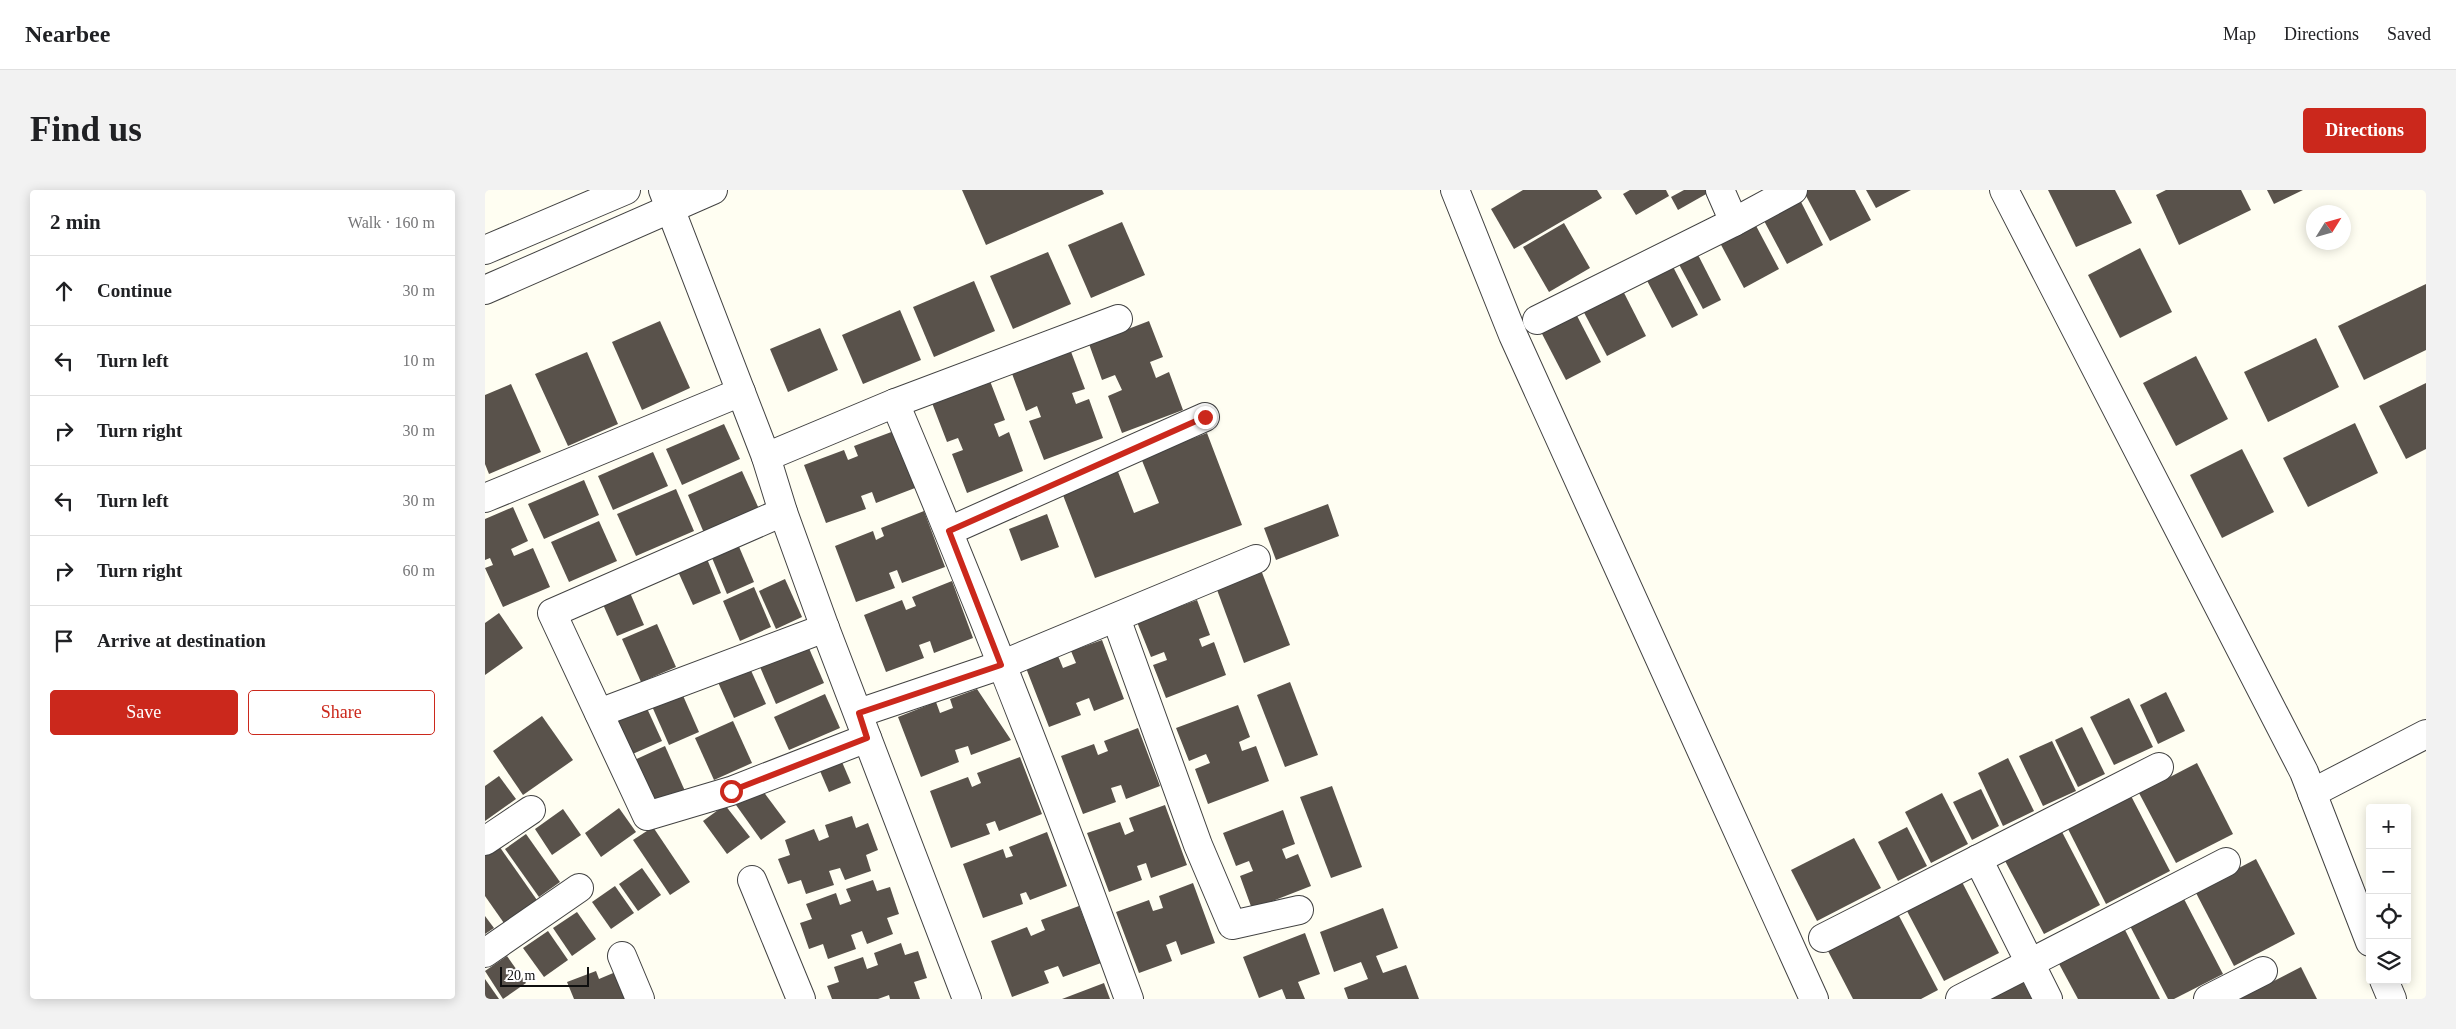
<!DOCTYPE html>
<meta charset="utf-8">
<style>
:root{--surface:#fff;--page:#f2f2f2;--text:#202124;--muted:#757577;--line:#e0e0e0;--accent:#cb281c}
body{margin:0;font-family:Georgia,serif;background:var(--page);color:var(--text)}
.controls{position:absolute;right:15px;bottom:15px;display:grid;overflow:hidden;border-radius:5px;box-shadow:0 2px 12px #0003}
.controls button{width:45px;height:45px;display:grid;place-items:center;padding:0;border:0;border-bottom:1px solid var(--line);background:var(--surface);color:var(--text);font:25px sans-serif}
.compass{position:absolute;left:1821px;top:15px;width:45px;height:45px;border-radius:50%;background:var(--surface);box-shadow:0 2px 12px #0003;rotate:53deg}
.scale{position:absolute;left:15px;bottom:12px;width:89px;box-sizing:border-box;padding-left:5px;border:2px solid #0f0f0f;border-top:0;font-size:14px;line-height:18px;white-space:nowrap;color:#0f0f0f;-webkit-text-stroke:4px #fff;paint-order:stroke}
.stop{position:absolute;width:15px;height:15px;margin:-11px;border:4px solid #cb281c;border-radius:50%;background:#fff}
.stop.end{background:#cb281c;border-color:#fff;box-shadow:0 1px 5px #0008}
.list{margin:0;padding:0;list-style:none}
h2{display:flex;justify-content:space-between;align-items:center;height:65px;margin:0;padding:0 20px;font-size:21px}
h2 small{font-size:16px;font-weight:400;color:var(--muted)}
.list li{display:grid;grid-template-columns:32px 1fr auto;gap:15px;align-items:center;box-sizing:border-box;height:70px;padding:0 20px;border-top:1px solid var(--line)}
.list b{display:block;font-size:19px;white-space:nowrap}
.list em{font-size:16px;font-style:normal;color:var(--muted)}
.actions{display:flex;gap:10px;padding:15px 20px}
.actions a{flex:1;padding:11px 0;border:1px solid var(--accent);border-radius:5px;text-align:center;font-size:18px;color:var(--accent)}
.actions .main{background:var(--accent);color:#fff}
.icon{flex:none;width:28px;height:28px;fill:none;stroke:currentColor;stroke-width:2;stroke-linecap:round;stroke-linejoin:round}
.map{position:relative;flex:none;width:1941px;height:809px;overflow:hidden;border-radius:5px}
header{display:flex;align-items:center;gap:30px;box-sizing:border-box;height:70px;padding:0 25px;background:var(--surface);border-bottom:1px solid var(--line)}
header strong{font-size:24px}
nav{display:flex;gap:28px;margin-inline-start:auto;font-size:18px}
.intro{display:flex;align-items:center;justify-content:space-between;box-sizing:border-box;height:120px;padding:0 30px}
h1{margin:0;font-size:35px}
.button{padding:12px 22px;border-radius:5px;background:var(--accent);color:#fff;font-size:18px;font-weight:700}
main{display:flex;gap:30px;padding:0 30px}
aside{flex:1;background:var(--surface);border-radius:5px;box-shadow:0 2px 12px #0003}
.map>svg:first-child{display:block}
.building{fill:#59524b}
.lines{fill:none;stroke-linecap:round;stroke-linejoin:round}
.minor-casing{stroke:#424242;stroke-width:30}
.minor{stroke:#fff;stroke-width:28}
.route{stroke:#cb281c;stroke-width:6}
</style>
<header>
<strong>Nearbee</strong>
<nav><a>Map</a><a>Directions</a><a>Saved</a></nav>
</header>
<div class="intro"><h1>Find us</h1><a class="button">Directions</a></div>
<main>
<aside>
<h2>2 min<small>Walk · 160 m</small></h2>
<ul class="list">
<li><svg class="icon" aria-label="ahead" viewBox="0 0 24 24"><path d="M12 20V5M6 11l6-6 6 6"/></svg><div><b>Continue</b></div><em>30 m</em></li>
<li><svg class="icon" aria-label="left" viewBox="0 0 24 24"><path d="M17 20v-9H6M10 6l-5 5 5 5"/></svg><div><b>Turn left</b></div><em>10 m</em></li>
<li><svg class="icon" aria-label="right" viewBox="0 0 24 24"><path d="M7 20v-9h11M14 6l5 5-5 5"/></svg><div><b>Turn right</b></div><em>30 m</em></li>
<li><svg class="icon" aria-label="left" viewBox="0 0 24 24"><path d="M17 20v-9H6M10 6l-5 5 5 5"/></svg><div><b>Turn left</b></div><em>30 m</em></li>
<li><svg class="icon" aria-label="right" viewBox="0 0 24 24"><path d="M7 20v-9h11M14 6l5 5-5 5"/></svg><div><b>Turn right</b></div><em>60 m</em></li>
<li><svg class="icon" aria-label="arrive" viewBox="0 0 24 24"><path d="M6 21V4h12l-3 4 3 4H6"/></svg><div><b>Arrive at destination</b></div></li>
</ul>
<div class="actions"><a class="main">Save</a><a>Share</a></div>
</aside>
<div class="map">
<svg width="1941" height="809" viewBox="0 0 1941 809">
<rect width="100%" height="100%" fill="#fffef2"/>
<g class="building">
<polygon points="477,0 617,0 619,4 501,55"/>
<polygon points="1038,0 1112,0 1117,8 1029,59 1006,19"/>
<polygon points="1145,0 1181,0 1184,6 1151,25 1138,4"/>
<polygon points="1199,0 1222,0 1223,3 1193,20 1186,7"/>
<polygon points="1322,0 1370,0 1386,30 1345,51 1319,2"/>
<polygon points="1381,0 1426,0 1391,18"/>
<polygon points="1563,0 1630,0 1647,33 1591,57"/>
<polygon points="1681,0 1756,0 1766,20 1694,55 1671,5"/>
<polygon points="1782,0 1818,0 1789,14"/>
<polygon points="1314,8 1338,55 1302,74 1277,27"/>
<polygon points="637,32 660,85 606,108 583,55"/>
<polygon points="1269,32 1294,79 1259,98 1234,51"/>
<polygon points="1079,33 1105,78 1064,102 1038,57"/>
<polygon points="1209,57 1236,110 1218,119 1190,67"/>
<polygon points="1655,58 1687,122 1635,148 1603,85"/>
<polygon points="563,62 586,114 528,139 505,86"/>
<polygon points="1184,69 1213,125 1187,138 1158,83"/>
<polygon points="489,91 510,141 449,167 428,117"/>
<polygon points="1941,94 1941,160 1879,190 1853,136"/>
<polygon points="1135,95 1161,146 1122,166 1095,115"/>
<polygon points="415,120 436,170 378,194 357,145"/>
<polygon points="1089,120 1116,172 1081,190 1054,138"/>
<polygon points="175,131 205,198 157,220 127,152"/>
<polygon points="664,131 678,167 665,172 671,188 684,182 698,220 637,243 623,206 637,200 630,185 617,190 604,154"/>
<polygon points="335,138 353,180 303,202 285,159"/>
<polygon points="1831,148 1854,197 1783,232 1759,182"/>
<polygon points="585,159 600,199 587,203 591,214 604,209 618,248 559,270 544,231 556,227 552,216 541,221 526,181"/>
<polygon points="102,162 133,234 83,256 50,184"/>
<polygon points="1711,166 1743,229 1691,256 1658,193"/>
<polygon points="505,191 520,230 509,234 514,247 524,242 538,281 482,303 467,264 478,260 473,248 462,252 447,213"/>
<polygon points="1941,193 1941,259 1921,269 1894,216"/>
<polygon points="26,194 56,262 4,284 0,274 0,205"/>
<polygon points="1870,233 1893,283 1823,317 1798,268"/>
<polygon points="239,234 255,269 197,295 181,259"/>
<polygon points="409,241 430,298 391,313 387,302 376,306 381,319 341,333 319,275 359,260 363,270 373,266 369,256"/>
<polygon points="722,243 757,335 610,388 576,300 632,279 649,323 674,313 656,268"/>
<polygon points="1757,259 1789,322 1737,348 1705,285"/>
<polygon points="168,262 183,296 128,320 113,286"/>
<polygon points="257,281 274,319 219,343 203,305"/>
<polygon points="99,290 114,325 59,349 43,314"/>
<polygon points="191,299 209,341 151,366 132,324"/>
<polygon points="843,314 854,346 791,370 779,338"/>
<polygon points="28,317 43,351 26,359 29,366 48,358 65,397 18,417 0,378 8,375 5,368 0,370 0,329"/>
<polygon points="439,321 460,377 417,393 412,380 404,383 410,398 371,412 350,356 388,341 391,350 399,346 396,338"/>
<polygon points="562,324 574,357 536,371 524,339"/>
<polygon points="114,331 132,371 84,392 66,352"/>
<polygon points="252,352 269,392 242,404 225,363"/>
<polygon points="220,364 236,403 208,415 191,377"/>
<polygon points="776,380 805,455 759,473 731,397"/>
<polygon points="300,389 317,427 291,439 274,401"/>
<polygon points="467,391 488,448 449,463 445,451 434,455 439,468 401,482 379,425 417,410 421,420 431,416 427,407"/>
<polygon points="269,397 286,437 255,451 238,411"/>
<polygon points="143,398 159,435 132,446 116,410"/>
<polygon points="712,410 725,445 714,449 717,457 729,452 741,485 681,508 668,475 682,470 679,462 666,467 652,432"/>
<polygon points="14,423 38,458 0,485 0,433"/>
<polygon points="172,434 191,477 156,492 137,449"/>
<polygon points="617,450 639,509 609,521 604,508 591,513 596,525 564,537 541,478 573,466 578,478 591,473 586,461"/>
<polygon points="323,456 339,493 291,514 275,477"/>
<polygon points="264,476 281,514 249,528 232,490"/>
<polygon points="805,492 833,565 800,577 772,505"/>
<polygon points="492,499 526,550 486,565 483,556 470,560 474,572 436,587 413,527 451,512 455,523 468,518 465,509"/>
<polygon points="196,501 214,542 184,555 166,514"/>
<polygon points="1681,502 1700,541 1673,554 1655,515"/>
<polygon points="340,504 355,538 304,560 289,527"/>
<polygon points="1644,508 1668,557 1629,575 1605,527"/>
<polygon points="160,514 177,551 143,566 126,529"/>
<polygon points="753,515 765,547 754,552 757,561 771,556 784,591 723,614 710,579 725,573 721,564 704,571 691,538"/>
<polygon points="57,526 88,570 38,605 8,561"/>
<polygon points="248,531 267,573 229,590 210,548"/>
<polygon points="1597,537 1620,584 1593,597 1570,550"/>
<polygon points="653,538 675,596 641,609 636,595 626,598 631,612 598,624 576,566 609,554 613,565 623,561 619,551"/>
<polygon points="1567,551 1591,601 1558,616 1534,566"/>
<polygon points="180,556 200,601 165,617 145,572"/>
<polygon points="354,565 366,593 344,602 332,574"/>
<polygon points="535,567 557,624 514,641 510,631 501,634 505,644 466,658 445,601 483,587 487,597 496,593 492,583"/>
<polygon points="1523,568 1549,621 1518,636 1493,583"/>
<polygon points="1712,573 1748,644 1691,673 1654,603"/>
<polygon points="14,586 31,609 0,631 0,596"/>
<polygon points="847,596 877,677 846,688 815,607"/>
<polygon points="275,597 301,632 276,650 251,615"/>
<polygon points="1496,599 1514,636 1487,650 1468,612"/>
<polygon points="1457,603 1483,654 1446,673 1420,622"/>
<polygon points="1645,604 1685,681 1621,714 1582,637"/>
<polygon points="240,615 265,647 242,664 218,631"/>
<polygon points="680,615 702,675 666,688 661,673 652,676 657,690 624,702 602,643 635,632 640,645 649,641 644,628"/>
<polygon points="134,618 151,642 116,667 100,643"/>
<polygon points="78,619 96,645 67,665 50,639"/>
<polygon points="798,620 810,654 797,659 801,669 813,664 826,696 767,719 755,686 768,681 764,671 751,676 738,643"/>
<polygon points="367,626 371,638 383,633 393,660 381,665 386,681 360,690 355,678 344,681 349,695 321,704 316,690 303,694 293,669 305,665 300,650 329,639 334,651 344,647 340,635"/>
<polygon points="168,637 205,692 185,705 148,650"/>
<polygon points="1422,637 1442,676 1413,691 1393,652"/>
<polygon points="1576,640 1615,715 1559,744 1519,669"/>
<polygon points="562,642 582,696 545,710 541,702 535,704 538,714 498,728 478,674 518,659 521,668 528,666 524,657"/>
<polygon points="41,644 75,692 54,707 20,659"/>
<polygon points="1369,648 1396,698 1332,731 1306,680"/>
<polygon points="14,656 54,713 21,736 0,706 0,666"/>
<polygon points="1771,669 1810,744 1749,776 1710,701"/>
<polygon points="157,678 176,705 153,721 134,694"/>
<polygon points="388,690 392,701 405,697 414,724 402,728 408,744 382,754 377,741 366,745 371,759 343,769 338,754 324,759 315,733 327,729 321,714 351,703 355,715 366,711 361,699"/>
<polygon points="1477,692 1514,763 1459,791 1422,721"/>
<polygon points="708,693 730,753 696,765 691,751 681,755 687,771 654,783 631,722 664,710 668,721 678,718 674,706"/>
<polygon points="130,696 149,723 126,739 107,712"/>
<polygon points="1699,709 1738,784 1689,809 1683,809 1645,736"/>
<polygon points="594,716 616,773 578,787 573,776 559,781 564,793 527,807 506,751 542,737 546,746 560,740 556,730"/>
<polygon points="898,718 913,758 891,766 898,783 921,775 934,809 863,809 859,798 883,789 876,772 849,782 835,742"/>
<polygon points="92,722 111,749 87,766 68,738"/>
<polygon points="1413,724 1453,800 1436,809 1368,809 1343,761"/>
<polygon points="0,726 9,738 0,744"/>
<polygon points="1639,738 1675,809 1593,809 1573,772"/>
<polygon points="63,741 83,770 59,787 38,758"/>
<polygon points="820,743 835,784 813,792 820,809 801,809 797,799 774,808 758,767"/>
<polygon points="416,753 420,765 433,761 442,788 429,792 435,809 405,809 404,805 393,809 347,809 342,796 354,792 349,777 378,767 382,779 393,775 389,763"/>
<polygon points="22,766 41,793 18,809 0,781"/>
<polygon points="1816,777 1832,809 1754,809"/>
<polygon points="111,781 114,789 133,781 144,809 89,809 82,792"/>
<polygon points="0,789 14,809 0,809"/>
<polygon points="1537,790 1547,809 1501,809"/>
<polygon points="619,793 625,809 577,809"/>
</g>
<g class="lines">
<g class="minor-casing">
<g id="minor">
<polyline points="178,0 281,267 298,322 340,438 482,809"/>
<polyline points="970,0 1028,145 1329,809"/>
<polyline points="1235,0 1249,32"/>
<polyline points="1519,0 1819,582 1885,752"/>
<polyline points="0,60 141,0"/>
<polyline points="0,100 228,0"/>
<polyline points="1052,130 1249,32 1308,0"/>
<path d="M 410,213 C 493,410 571,608 644,809"/>
<polyline points="281,267 410,213 633,129"/>
<polyline points="0,308 256,202"/>
<polyline points="298,322 67,423 162,626 246,601 382,548"/>
<polyline points="464,341 720,227"/>
<polyline points="631,428 713,655 747,735 814,720"/>
<polyline points="114,523 340,438"/>
<polyline points="374,523 516,475 771,369"/>
<polyline points="1827,603 1941,544"/>
<polyline points="0,651 46,620"/>
<polyline points="1493,669 1563,809"/>
<polyline points="267,690 316,809"/>
<polyline points="1338,748 1674,577"/>
<polyline points="0,763 94,698"/>
<polyline points="137,766 155,809"/>
<polyline points="1899,790 1907,809"/>
<polyline points="1475,809 1741,672"/>
<polyline points="1723,809 1778,781"/>
</g>
</g>
<use href="#minor" class="minor"/>
</g>
<g class="lines">
<polyline class="route" points="246,601 382,548 374,523 516,475 464,341 720,227"/>
</g>
</svg>
<div class="controls">
<button>+</button>
<button>−</button>
<button><svg class="icon" aria-label="locate" viewBox="0 0 24 24"><circle cx="12" cy="12" r="6"/><path d="M12 2v4M12 18v4M2 12h4M18 12h4"/></svg></button>
<button><svg class="icon" aria-label="layers" viewBox="0 0 24 24"><path d="M12 4l9 5-9 5-9-5zM3 14l9 5 9-5"/></svg></button>
</div>
<svg class="compass" viewBox="-18 -18 36 36"><path d="M0-13l5 13h-10z" fill="#e53935"/><path d="M0 13l5-13h-10z" fill="#757577"/></svg>
<div class="scale">20 m</div>
<div class="stop" style="left:246px;top:601px"></div>
<div class="stop end" style="left:720px;top:227px"></div>
</div>
</main>
